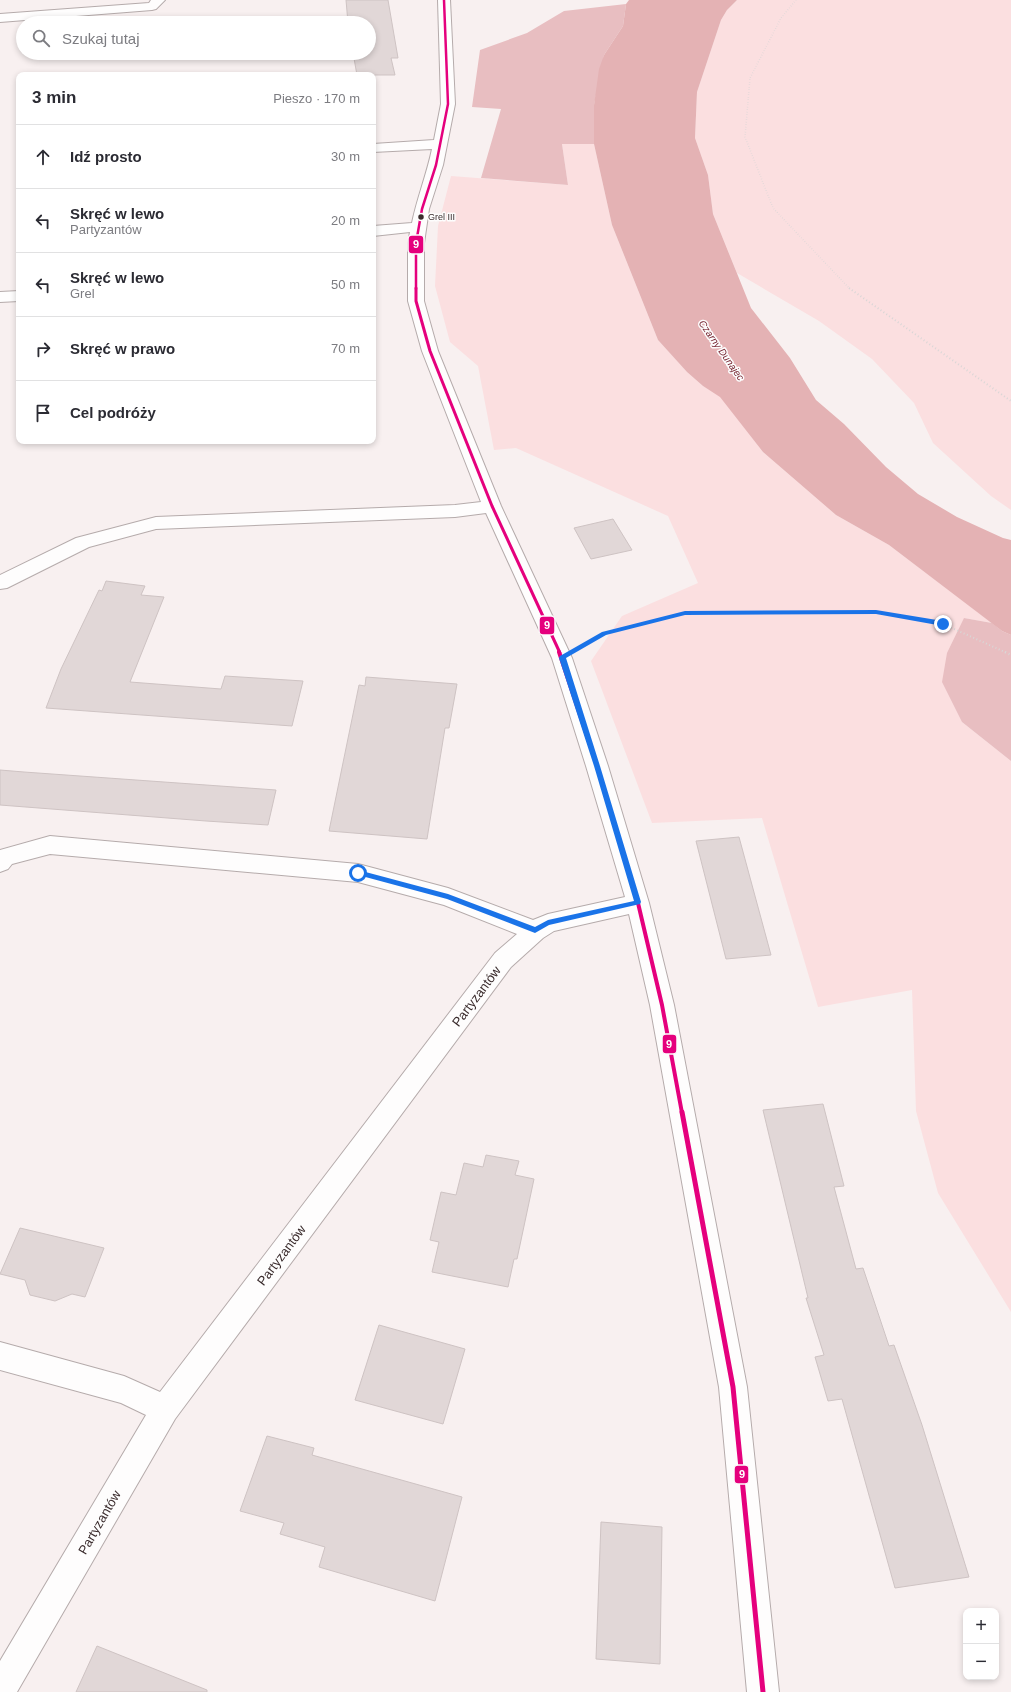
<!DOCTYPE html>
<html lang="pl">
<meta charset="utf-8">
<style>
:root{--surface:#fff;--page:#f2f2f3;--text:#2b2b33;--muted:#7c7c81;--line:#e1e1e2}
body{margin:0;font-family:Arial,sans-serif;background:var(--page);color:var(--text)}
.controls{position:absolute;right:12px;bottom:12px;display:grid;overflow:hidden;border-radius:8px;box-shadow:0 2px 6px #0003}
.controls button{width:36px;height:36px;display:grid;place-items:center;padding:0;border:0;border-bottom:1px solid var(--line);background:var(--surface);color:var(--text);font:20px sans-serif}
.stop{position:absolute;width:12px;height:12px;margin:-9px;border:3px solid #1a73e8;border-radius:50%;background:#fff}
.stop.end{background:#1a73e8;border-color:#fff;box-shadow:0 1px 4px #0008}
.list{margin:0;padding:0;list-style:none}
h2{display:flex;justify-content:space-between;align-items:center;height:52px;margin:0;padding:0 16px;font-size:17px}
h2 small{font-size:13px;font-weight:400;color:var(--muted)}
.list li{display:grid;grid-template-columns:26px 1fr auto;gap:12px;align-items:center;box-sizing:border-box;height:64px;padding:0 16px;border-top:1px solid var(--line)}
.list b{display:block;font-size:15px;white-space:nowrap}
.list p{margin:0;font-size:13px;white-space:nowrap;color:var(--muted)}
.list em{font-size:13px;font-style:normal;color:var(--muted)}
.icon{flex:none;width:22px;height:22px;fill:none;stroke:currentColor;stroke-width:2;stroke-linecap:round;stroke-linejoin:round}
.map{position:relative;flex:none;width:1011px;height:1692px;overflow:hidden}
.search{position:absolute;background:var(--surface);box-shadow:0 2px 6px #0003;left:16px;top:16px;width:360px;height:44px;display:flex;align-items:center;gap:10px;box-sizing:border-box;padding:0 14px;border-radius:22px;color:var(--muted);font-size:15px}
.panel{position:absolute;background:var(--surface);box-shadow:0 2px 6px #0003;left:16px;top:72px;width:360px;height:372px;border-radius:8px}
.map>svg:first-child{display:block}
.green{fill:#fbdfe0}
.forest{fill:#e8bec1}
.water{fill:#e4b2b4}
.building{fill:#e1d7d7;stroke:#cec3c3}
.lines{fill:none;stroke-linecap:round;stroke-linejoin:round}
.minor-casing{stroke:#b5abab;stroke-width:2}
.path-far2{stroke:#d9d6d6;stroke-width:1.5;stroke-dasharray:0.5 2;stroke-linecap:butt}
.path-far1{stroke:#d9d6d6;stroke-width:2;stroke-dasharray:1 2.5;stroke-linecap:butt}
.path{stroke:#d9d6d6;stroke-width:2.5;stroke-dasharray:1 3;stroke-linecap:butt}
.minor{fill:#fefdfd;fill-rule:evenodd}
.bus-1-far3-casing{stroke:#fdfdfd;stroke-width:4.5}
.bus-1-far2-casing{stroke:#fdfdfd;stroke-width:5.5}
.bus-1-far1-casing{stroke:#fdfdfd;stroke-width:7}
.bus-1-casing{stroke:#fdfdfd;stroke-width:8}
.bus-1-far3{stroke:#e5007d;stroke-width:2.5}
.bus-1-far2{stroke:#e5007d;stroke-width:3}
.bus-1-far1{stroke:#e5007d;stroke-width:4}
.bus-1{stroke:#e5007d;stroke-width:5}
.route{fill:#1a73e8}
.bus-dot{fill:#3a2b2c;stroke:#fdfdfd;stroke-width:1.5}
.labels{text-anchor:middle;stroke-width:3;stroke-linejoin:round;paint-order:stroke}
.far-bus-label{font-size:9px;fill:#3a2b2c;stroke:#fdfdfd;text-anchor:start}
.far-water-label{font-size:10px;font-style:italic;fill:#762531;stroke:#fdfdfd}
.near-street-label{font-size:13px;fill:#3a2b2c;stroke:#fdfdfd}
.line-badge{stroke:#fdfdfd;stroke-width:1.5}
.badge-label{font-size:11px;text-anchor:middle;font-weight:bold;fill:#fff}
</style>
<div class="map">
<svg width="1011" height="1692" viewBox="0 0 1011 1692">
<rect width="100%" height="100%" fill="#f8f0f0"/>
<g class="green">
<polygon points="737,0 1011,0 1011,510 991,496 933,443 914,403 872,359 819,321 737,273 713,214 708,175 695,138 697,92 721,20 727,10"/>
<polygon points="562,144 594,144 612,225 658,340 687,372 703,386 720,396 763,452 836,515 889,545 992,623 964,618 962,722 1011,761 1011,1312 938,1193 916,1111 912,990 818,1007 762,818 652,823 591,661 622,616 698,583 668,516 516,448 494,450 478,366 450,342 435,286 438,226 451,176 568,185"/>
</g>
<g class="forest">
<polygon points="626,4 623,26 604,55 594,105 594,144 562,144 568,185 481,178 501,109 472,107 480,50 527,33 564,11"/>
<polygon points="964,618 992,623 1002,631 1011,635 1011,761 962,722 942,682 947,653"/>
</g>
<polygon class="water" points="629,0 737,0 727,10 721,20 697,92 695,138 708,175 713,214 751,308 790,358 816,400 844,424 886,467 918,494 957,517 1003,538 1011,540 1011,635 1002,631 889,545 836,515 763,452 720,397 703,386 687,372 658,340 612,225 594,144 594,105 599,69 604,55 623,26 626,4"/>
<g class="building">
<polygon points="346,0 388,0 398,58 391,58 395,75 357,75 353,53 369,53 369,23 348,23"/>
<polygon points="613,519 632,550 591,559 574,528"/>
<polygon points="106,581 145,586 141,595 164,597 130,682 221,689 225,676 303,681 292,726 46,708 61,669 99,590 102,591"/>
<polygon points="366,677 457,684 449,728 445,728 427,839 329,831 359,685 365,686"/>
<polygon points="0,770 24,772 276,790 268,825 206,821 0,805"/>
<polygon points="739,837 771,955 726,959 696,841"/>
<polygon points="823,1104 844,1186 834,1187 856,1269 863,1268 889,1346 894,1345 922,1425 969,1577 895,1588 842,1399 828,1401 815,1357 824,1355 806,1298 808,1298 763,1110"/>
<polygon points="486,1155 519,1161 515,1175 534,1179 517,1259 514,1259 508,1287 432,1272 439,1242 430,1240 441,1192 456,1195 464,1163 483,1167"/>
<polygon points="20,1228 104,1248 85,1297 72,1294 55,1301 30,1295 25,1280 0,1274"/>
<polygon points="379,1325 465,1349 443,1424 355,1400"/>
<polygon points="267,1436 314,1448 312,1455 462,1497 435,1601 319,1567 325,1547 280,1534 284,1523 240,1511"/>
<polygon points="601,1522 662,1527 660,1664 596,1659"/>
<polygon points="97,1646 207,1690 207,1692 76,1692"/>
</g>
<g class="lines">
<g class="minor-casing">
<g id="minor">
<polygon points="151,0 165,0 156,9 152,10 0,22 0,14 149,3"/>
<path d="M 438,0 L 450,0 L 455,104 L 443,165 L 429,209 L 424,243 L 424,301 L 438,351 L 501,506 L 572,658 L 608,766 L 649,903 L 674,1005 L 747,1387 L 779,1692 L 747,1692 L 719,1387 L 650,1005 L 629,914 L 554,931 L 543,938 L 511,967 L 175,1419 L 17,1692 L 0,1692 L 0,1661 L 146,1415 L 121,1403 L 0,1370 L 0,1342 L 124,1376 L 160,1392 L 495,953 L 517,934 L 444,905 L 358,882 L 50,854 L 12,864 L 8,869 L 0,872 L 0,850 L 50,836 L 358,864 L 448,888 L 533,920 L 548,914 L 625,897 L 586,766 L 552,658 L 486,513 L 455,517 L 156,529 L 89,547 L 7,588 L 0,589 L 0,575 L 76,538 L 156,517 L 455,505 L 481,502 L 422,351 L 408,301 L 408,243 L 410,232 L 373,236 L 373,226 L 412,223 C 417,198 427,174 432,149 L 373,152 L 373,144 L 434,140 L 441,104 Z"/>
<polygon points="19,291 19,301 0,302 0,292"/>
</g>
</g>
<polyline class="path-far2" points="796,0 781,18 750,78 745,137 773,208 850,289"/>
<g class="path-far1">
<polyline points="849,288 1011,401"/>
<polyline points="590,642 604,634 685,613 876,612 943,624 1007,653"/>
</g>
<polyline class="path" points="1005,652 1011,655"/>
<use href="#minor" class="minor"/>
<g class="bus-1-far3-casing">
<polyline id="bus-1-far3" points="416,289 416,243 422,209 436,165 448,104 444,0"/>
</g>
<g class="bus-1-far2-casing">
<polyline id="bus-1-far2" points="416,288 416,301 430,351 492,506 560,653"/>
</g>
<g class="bus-1-far1-casing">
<polyline id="bus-1-far1" points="559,652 597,766 638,903 662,1005 682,1113"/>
</g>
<g class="bus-1-casing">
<polyline id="bus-1" points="682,1112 733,1387 763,1692"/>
</g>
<use href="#bus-1-far3" class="bus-1-far3"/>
<use href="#bus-1-far2" class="bus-1-far2"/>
<use href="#bus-1-far1" class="bus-1-far1"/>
<use href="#bus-1" class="bus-1"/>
</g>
<polygon class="route" points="876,610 943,621 946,624 943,626 876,614 685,615 606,635 566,658 600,766 641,902 640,904 549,925 535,933 447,899 358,875 354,873 358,870 448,894 535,927 548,920 634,901 594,766 559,658 560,656 602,632 685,611"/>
<circle class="bus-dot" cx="421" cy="217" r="3.5"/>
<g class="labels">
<g class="far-bus-label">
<text x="428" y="220">Grel III</text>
</g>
<g class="far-water-label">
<text transform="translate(722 350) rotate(55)" y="4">Czarny Dunajec</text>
</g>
<g class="near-street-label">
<text transform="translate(476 996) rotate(-53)" y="5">Partyzantów</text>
<text transform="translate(281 1255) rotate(-53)" y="5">Partyzantów</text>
<text transform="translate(99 1522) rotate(-60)" y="5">Partyzantów</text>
</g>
</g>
<g class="line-badge">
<rect x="408" y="235" width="16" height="19" rx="4" fill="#e5007d"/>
<rect x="539" y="616" width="16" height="19" rx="4" fill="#e5007d"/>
<rect x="662" y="1034" width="15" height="20" rx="4" fill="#e5007d"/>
<rect x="734" y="1465" width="15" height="19" rx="4" fill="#e5007d"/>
</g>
<g class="badge-label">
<text x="416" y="248">9</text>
<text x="547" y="629">9</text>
<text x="669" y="1048">9</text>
<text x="742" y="1478">9</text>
</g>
</svg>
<div class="controls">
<button>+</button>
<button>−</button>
</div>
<div class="stop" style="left:358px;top:873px"></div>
<div class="stop end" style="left:943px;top:624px"></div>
<div class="search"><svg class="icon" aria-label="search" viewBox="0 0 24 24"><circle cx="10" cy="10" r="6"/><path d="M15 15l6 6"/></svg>Szukaj tutaj</div>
<section class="panel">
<h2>3 min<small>Pieszo · 170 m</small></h2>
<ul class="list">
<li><svg class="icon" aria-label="ahead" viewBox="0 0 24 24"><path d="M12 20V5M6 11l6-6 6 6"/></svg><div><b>Idź prosto</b></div><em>30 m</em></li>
<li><svg class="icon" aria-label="left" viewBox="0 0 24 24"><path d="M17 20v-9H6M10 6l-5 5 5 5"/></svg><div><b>Skręć w lewo</b><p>Partyzantów</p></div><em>20 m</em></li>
<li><svg class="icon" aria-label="left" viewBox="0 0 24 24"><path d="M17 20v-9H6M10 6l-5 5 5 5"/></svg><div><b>Skręć w lewo</b><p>Grel</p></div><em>50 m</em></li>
<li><svg class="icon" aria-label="right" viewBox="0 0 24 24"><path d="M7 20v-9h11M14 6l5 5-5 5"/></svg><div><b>Skręć w prawo</b></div><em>70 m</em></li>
<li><svg class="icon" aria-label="arrive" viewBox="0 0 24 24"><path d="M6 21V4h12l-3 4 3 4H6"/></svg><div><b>Cel podróży</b></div></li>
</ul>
</section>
</div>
